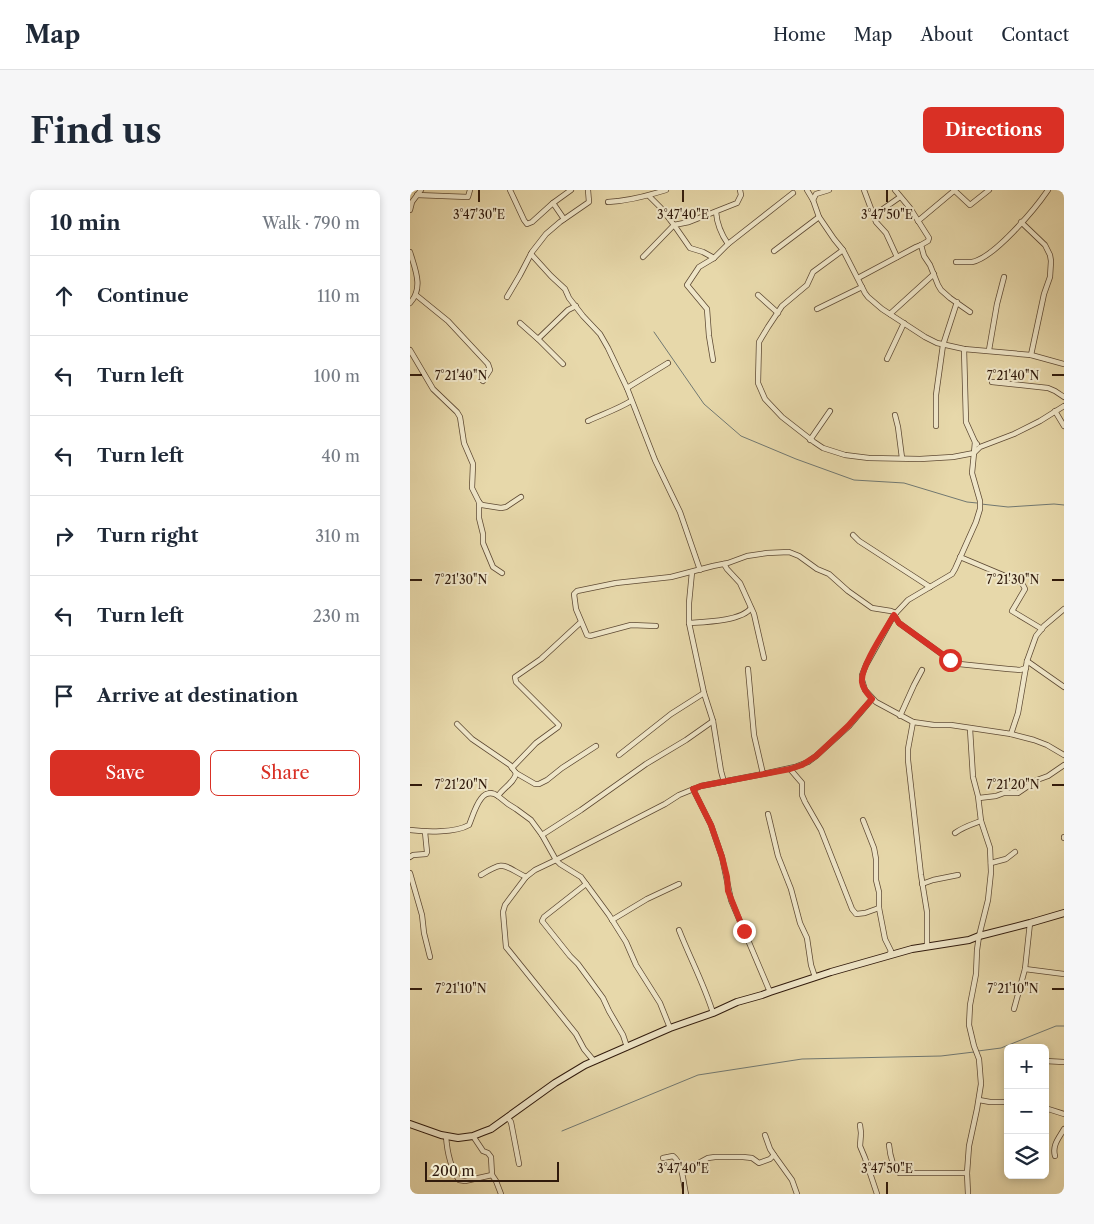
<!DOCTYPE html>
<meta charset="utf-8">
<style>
:root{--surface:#fff;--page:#f6f6f7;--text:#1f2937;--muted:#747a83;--line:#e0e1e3;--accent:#d93025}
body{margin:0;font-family:"Libre Caslon Text",serif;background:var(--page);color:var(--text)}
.controls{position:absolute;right:15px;bottom:15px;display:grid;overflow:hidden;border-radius:8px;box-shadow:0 2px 8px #0003}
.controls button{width:45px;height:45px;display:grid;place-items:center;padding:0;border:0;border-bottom:1px solid var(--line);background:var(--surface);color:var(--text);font:25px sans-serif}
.scale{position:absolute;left:15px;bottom:12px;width:134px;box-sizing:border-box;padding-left:5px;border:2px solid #301a0c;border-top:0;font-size:14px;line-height:18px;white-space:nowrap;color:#301a0c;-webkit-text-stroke:4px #efe6c8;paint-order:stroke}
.stop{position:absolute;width:15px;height:15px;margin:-11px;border:4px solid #d93025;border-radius:50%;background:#fff}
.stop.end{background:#d93025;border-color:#fff;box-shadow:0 1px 5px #0008}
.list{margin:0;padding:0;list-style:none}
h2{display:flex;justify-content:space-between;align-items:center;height:65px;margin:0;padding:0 20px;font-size:21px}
h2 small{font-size:16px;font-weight:400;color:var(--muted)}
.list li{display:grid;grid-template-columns:32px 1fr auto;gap:15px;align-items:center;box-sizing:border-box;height:80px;padding:0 20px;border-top:1px solid var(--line)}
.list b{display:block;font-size:19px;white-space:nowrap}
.list em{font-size:16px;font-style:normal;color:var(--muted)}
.actions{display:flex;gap:10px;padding:15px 20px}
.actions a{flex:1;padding:11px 0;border:1px solid var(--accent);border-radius:8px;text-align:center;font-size:18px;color:var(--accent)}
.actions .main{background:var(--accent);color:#fff}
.icon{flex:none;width:28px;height:28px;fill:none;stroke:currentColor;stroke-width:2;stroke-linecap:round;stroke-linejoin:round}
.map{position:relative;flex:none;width:654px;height:1004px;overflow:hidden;border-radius:8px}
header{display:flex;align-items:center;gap:30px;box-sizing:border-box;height:70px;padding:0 25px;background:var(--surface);border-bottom:1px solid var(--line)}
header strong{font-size:24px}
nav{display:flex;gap:28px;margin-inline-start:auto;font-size:18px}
.intro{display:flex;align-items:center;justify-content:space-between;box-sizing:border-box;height:120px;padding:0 30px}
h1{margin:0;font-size:35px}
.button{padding:12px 22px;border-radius:8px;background:var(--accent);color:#fff;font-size:18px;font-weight:700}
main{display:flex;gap:30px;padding:0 30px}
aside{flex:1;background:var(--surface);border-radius:8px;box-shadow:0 2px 8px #0003}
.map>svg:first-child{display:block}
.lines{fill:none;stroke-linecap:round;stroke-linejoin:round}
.stream{stroke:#717871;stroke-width:1}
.street-casing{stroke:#5e4a34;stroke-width:6}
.secondary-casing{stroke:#301a0c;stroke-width:8}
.street{stroke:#efe6c8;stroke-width:4.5}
.secondary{stroke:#efe6c8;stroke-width:6}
.route{stroke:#d93025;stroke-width:6}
.ticks{fill:none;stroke:#301a0c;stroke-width:2}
.ticks-label{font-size:12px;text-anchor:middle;fill:#301a0c;stroke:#efe6c8;stroke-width:4;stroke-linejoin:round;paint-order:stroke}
</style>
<header>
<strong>Map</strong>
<nav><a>Home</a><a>Map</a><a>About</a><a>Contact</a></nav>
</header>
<div class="intro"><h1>Find us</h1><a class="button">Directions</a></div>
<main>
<aside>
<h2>10 min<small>Walk · 790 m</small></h2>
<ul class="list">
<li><svg class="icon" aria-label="ahead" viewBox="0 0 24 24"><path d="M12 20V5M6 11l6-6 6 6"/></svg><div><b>Continue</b></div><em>110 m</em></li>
<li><svg class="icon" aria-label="left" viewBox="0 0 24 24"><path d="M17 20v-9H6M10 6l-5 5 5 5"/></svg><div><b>Turn left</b></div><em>100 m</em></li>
<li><svg class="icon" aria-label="left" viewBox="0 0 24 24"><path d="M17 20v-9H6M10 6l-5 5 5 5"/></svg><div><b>Turn left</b></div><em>40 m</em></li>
<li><svg class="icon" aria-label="right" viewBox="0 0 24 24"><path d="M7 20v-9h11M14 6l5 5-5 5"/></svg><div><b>Turn right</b></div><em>310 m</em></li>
<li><svg class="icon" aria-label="left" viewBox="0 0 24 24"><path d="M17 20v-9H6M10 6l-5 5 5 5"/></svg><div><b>Turn left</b></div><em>230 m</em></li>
<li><svg class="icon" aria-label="arrive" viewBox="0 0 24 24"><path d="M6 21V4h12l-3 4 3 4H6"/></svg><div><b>Arrive at destination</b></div></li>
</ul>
<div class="actions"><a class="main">Save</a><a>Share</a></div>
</aside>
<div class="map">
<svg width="654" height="1004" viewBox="0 0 654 1004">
<rect width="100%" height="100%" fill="#e7d8aa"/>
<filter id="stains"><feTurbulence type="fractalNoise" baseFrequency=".004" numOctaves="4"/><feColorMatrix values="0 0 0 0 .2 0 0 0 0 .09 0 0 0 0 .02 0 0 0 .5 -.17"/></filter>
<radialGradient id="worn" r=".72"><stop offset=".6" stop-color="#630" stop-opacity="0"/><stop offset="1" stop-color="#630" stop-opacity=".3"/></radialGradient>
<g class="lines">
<g class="stream">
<polyline points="244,142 294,214 331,246 386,269 444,290 494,293 557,312 567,313"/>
<polyline points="571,314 598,317 644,314 654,315"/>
<polyline points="568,861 591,858 646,836 654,836"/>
<polyline points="152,941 288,885 392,869 531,866 564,862"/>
</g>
<g class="street-casing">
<g id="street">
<polyline points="100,0 114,30 117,34 122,32 143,13 161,0"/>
<polyline points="397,0 403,10 409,27 424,49 433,60 455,103 458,107 472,119 515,147 527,153 554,159 621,165 654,174"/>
<polyline points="454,0 466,32 476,43 487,67"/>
<polyline points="485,0 500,18 519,48 518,51 511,55 514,66 520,75 528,95 531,100 540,108 560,122"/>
<polyline points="544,0 560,15 579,0"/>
<polyline points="7,5 58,7 60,0"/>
<polyline points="403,10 406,4 419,0"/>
<path d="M 198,12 C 218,11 237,6 256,0"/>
<polyline points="143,13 154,29"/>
<polyline points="473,19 490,7"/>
<polyline points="0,20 2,12 11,0"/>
<polyline points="508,31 545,0"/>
<polyline points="611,32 635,55 640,65 641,71 640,87 634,104 621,165"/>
<polyline points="318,54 383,3"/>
<polyline points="433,60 403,82 397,95 372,116 358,137 349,152 348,193 355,209 372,227 404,252 413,258 435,265 459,268 510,269 543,267 564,263 565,252"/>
<polyline points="364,61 409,27"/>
<path d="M 0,62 C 5,79 14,98 0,113"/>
<polyline points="121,64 141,86 155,99 159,108 173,126 190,144 198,158 217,198 245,270 270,322 290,380"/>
<polyline points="233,67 264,35 251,18 239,6"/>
<polyline points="304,68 293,62 280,58 264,35 279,32 327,13 331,5 330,0"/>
<path d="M 546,72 C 551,72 557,72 562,72 C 584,68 625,19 638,0"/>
<polyline points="448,88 506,57 511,55"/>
<polyline points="6,105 38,131 78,174 80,180 73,191"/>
<polyline points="348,105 368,123"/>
<polyline points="97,107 110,85 122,62 136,44 150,32 179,12 178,0"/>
<polyline points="407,119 452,97"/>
<polyline points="480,124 524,84"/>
<polyline points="110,133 128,149 153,174"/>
<polyline points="128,149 158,120 166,116"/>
<polyline points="554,159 556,232 565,252 567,254"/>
<polyline points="0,160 23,199 47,222 50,227 54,253 63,274 62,298 69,312 72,315 91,318 96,317 111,307"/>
<polyline points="579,160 587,114 594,87"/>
<polyline points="477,169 494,133"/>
<path d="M 303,170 L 299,146 L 297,119 L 277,95 L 289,77 L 304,68 L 318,54 C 311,44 307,34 306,22"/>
<polyline points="582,192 638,198 645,201 654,207"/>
<polyline points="217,198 258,173"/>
<polyline points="654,216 630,231 604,244 570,257 564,263 562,283 570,311 570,319 566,332 545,379 542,384 498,410 484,425 456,475 452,485 452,490 455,500 466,512 503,532 524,535 541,535 601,544 624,550 637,555 654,565"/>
<polyline points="645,221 654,236"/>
<polyline points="485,225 488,237 492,268"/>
<path d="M 178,231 C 193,224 208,219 221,211"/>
<polyline points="526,236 526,205 533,155 547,112"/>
<polyline points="400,250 420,221"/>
<polyline points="69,312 69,328 73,344 73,353 83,377 92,383"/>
<polyline points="443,345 449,351 520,397"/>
<polyline points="550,367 612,393 615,399 602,421 632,439"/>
<polyline points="314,374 317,379 330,393 344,424 354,468"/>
<polyline points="282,382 279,413 279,433 294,503 303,531 311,581 314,592"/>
<polyline points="484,425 489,433 540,470 549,474 598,479 610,480 616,478"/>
<path d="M 279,433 C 295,432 332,431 341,418"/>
<polyline points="246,436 221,435 180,446 177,445 166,419 164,404 167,401 206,393 261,387 303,376 318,373 337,366 357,363 379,362 389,366 407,379 419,384 438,401 462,418 481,421 486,423"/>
<polyline points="617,471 654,497"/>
<polyline points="338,479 344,545 353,584 385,577 398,572 406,566 439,536 462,509"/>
<polyline points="490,526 504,495 512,480"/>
<polyline points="503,532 498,559 498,570 511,685 517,722 517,756"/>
<path d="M 47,534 L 62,549 L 100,575 L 106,583 C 105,592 93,598 88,606 L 98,614 L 106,619 L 121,630 L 132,645 L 146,670 L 150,674 L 171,687 L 199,725 L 216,752 L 226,775 L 250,813 L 260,838"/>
<polyline points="601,544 608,523 617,471 626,446 634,436 654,419"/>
<polyline points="209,565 261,524 294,503"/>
<polyline points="102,578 126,553 148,537 149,535 106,492 105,487 131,469 171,432"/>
<polyline points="380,579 392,593 392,605 395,612 411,640 442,719 446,724 455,723 469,718"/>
<polyline points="106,583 125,594 129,594 137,590 152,578 186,556"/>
<polyline points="283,599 301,635 312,667 321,710 360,802"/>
<polyline points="569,608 586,606 594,603 608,603 627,590 638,586 654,575"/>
<polyline points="358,624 368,666 381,699 390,733 397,748 401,775 405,787"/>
<polyline points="453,630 464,658 466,669 466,690 469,702 469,718 475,749 481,761 479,765"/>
<path d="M 0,640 C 16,642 45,643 59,635 C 64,623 71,594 88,606"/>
<path d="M 545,643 C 553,637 563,634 571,631"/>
<polyline points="132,645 171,620 236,574 276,550 303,531"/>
<polyline points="654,647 654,648"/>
<polyline points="0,667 3,665 16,664 17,662 15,642"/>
<polyline points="581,673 596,669 605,662"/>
<polyline points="0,683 12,725 14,743 20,767"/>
<path d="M 71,685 C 95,670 92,675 116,687"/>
<polyline points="176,694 134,727 132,731 160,766 168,774 193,808 199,821 213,845 217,857"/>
<polyline points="512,694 523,690 548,685"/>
<polyline points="202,730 237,709 269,694"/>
<path d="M 269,740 C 280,768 294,794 303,823"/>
<polyline points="615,779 654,784"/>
<polyline points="604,819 615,779 620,733"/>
<polyline points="184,871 174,859 166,844 96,757 93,722 95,715 116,687 125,680 146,670 255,614 269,605 291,596 353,584"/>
<polyline points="635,871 654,872"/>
<polyline points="569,910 580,912 598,912"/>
<polyline points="635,918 654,924"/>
<polyline points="97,927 101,932 109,974"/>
<polyline points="450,935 451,943 450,956 455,968 467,1004"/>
<polyline points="355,945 360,959 364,965 382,990 387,1004"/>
<path d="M 36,946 C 37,961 40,977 49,990 L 55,991 L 82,985"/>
<polyline points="63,946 73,961 78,963 81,967 82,985 86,991 91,1004"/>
<path d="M 479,955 C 480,965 482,976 489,983 L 557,983"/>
<path d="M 645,966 C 642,955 649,948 654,939"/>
<path d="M 253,968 L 263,966 C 273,974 273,992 276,1004"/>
<polyline points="272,982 298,968 305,967 333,967 342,968 349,973 360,969 364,965"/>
<polyline points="558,1004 557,983 559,956 567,919 571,894 569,869 564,856 559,835 560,815 566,784 567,760 569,746 578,710 581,682 580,658 571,631 568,606 563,587 560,539"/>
</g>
</g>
<g class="secondary-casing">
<polyline id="secondary" points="0,934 31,945 48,948 63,946 73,942 81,939 145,893 175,875 260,838 303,823 327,812 352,805 360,802 421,782 502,759 559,750 569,746 620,733 654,723"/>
</g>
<use href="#street" class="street"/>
<use href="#secondary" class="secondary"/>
</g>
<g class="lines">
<path class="route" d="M 334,741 L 318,701 L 317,687 L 312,667 L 301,635 L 283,599 L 291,596 L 380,579 L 392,575 L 406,566 L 438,536 L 462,509 C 457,503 453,499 452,492 C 450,477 476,439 484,425 L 489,433 L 540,470"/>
</g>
<path class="ticks" d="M 69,0 L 69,12M 273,0 L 273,12M 477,0 L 477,12M 0,185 L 12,185M 642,185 L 654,185M 0,390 L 12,390M 642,390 L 654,390M 0,595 L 12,595M 642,595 L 654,595M 0,799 L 12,799M 642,799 L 654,799M 273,992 L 273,1004M 477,992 L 477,1004"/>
<g class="ticks-label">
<text x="69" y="29">3°47'30"E</text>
<text x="273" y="29">3°47'40"E</text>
<text x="477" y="29">3°47'50"E</text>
<text x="51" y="190">7°21'40"N</text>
<text x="603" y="190">7°21'40"N</text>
<text x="51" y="394">7°21'30"N</text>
<text x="603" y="394">7°21'30"N</text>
<text x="51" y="599">7°21'20"N</text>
<text x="603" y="599">7°21'20"N</text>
<text x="51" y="803">7°21'10"N</text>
<text x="603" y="803">7°21'10"N</text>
<text x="273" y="983">3°47'40"E</text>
<text x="477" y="983">3°47'50"E</text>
</g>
<rect width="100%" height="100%" filter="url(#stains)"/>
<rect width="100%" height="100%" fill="url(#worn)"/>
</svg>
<div class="controls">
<button>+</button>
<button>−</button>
<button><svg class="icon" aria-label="layers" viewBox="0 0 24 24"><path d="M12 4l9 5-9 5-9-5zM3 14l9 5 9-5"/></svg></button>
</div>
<div class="scale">200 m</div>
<div class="stop" style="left:540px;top:470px"></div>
<div class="stop end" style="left:334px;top:741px"></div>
</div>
</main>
